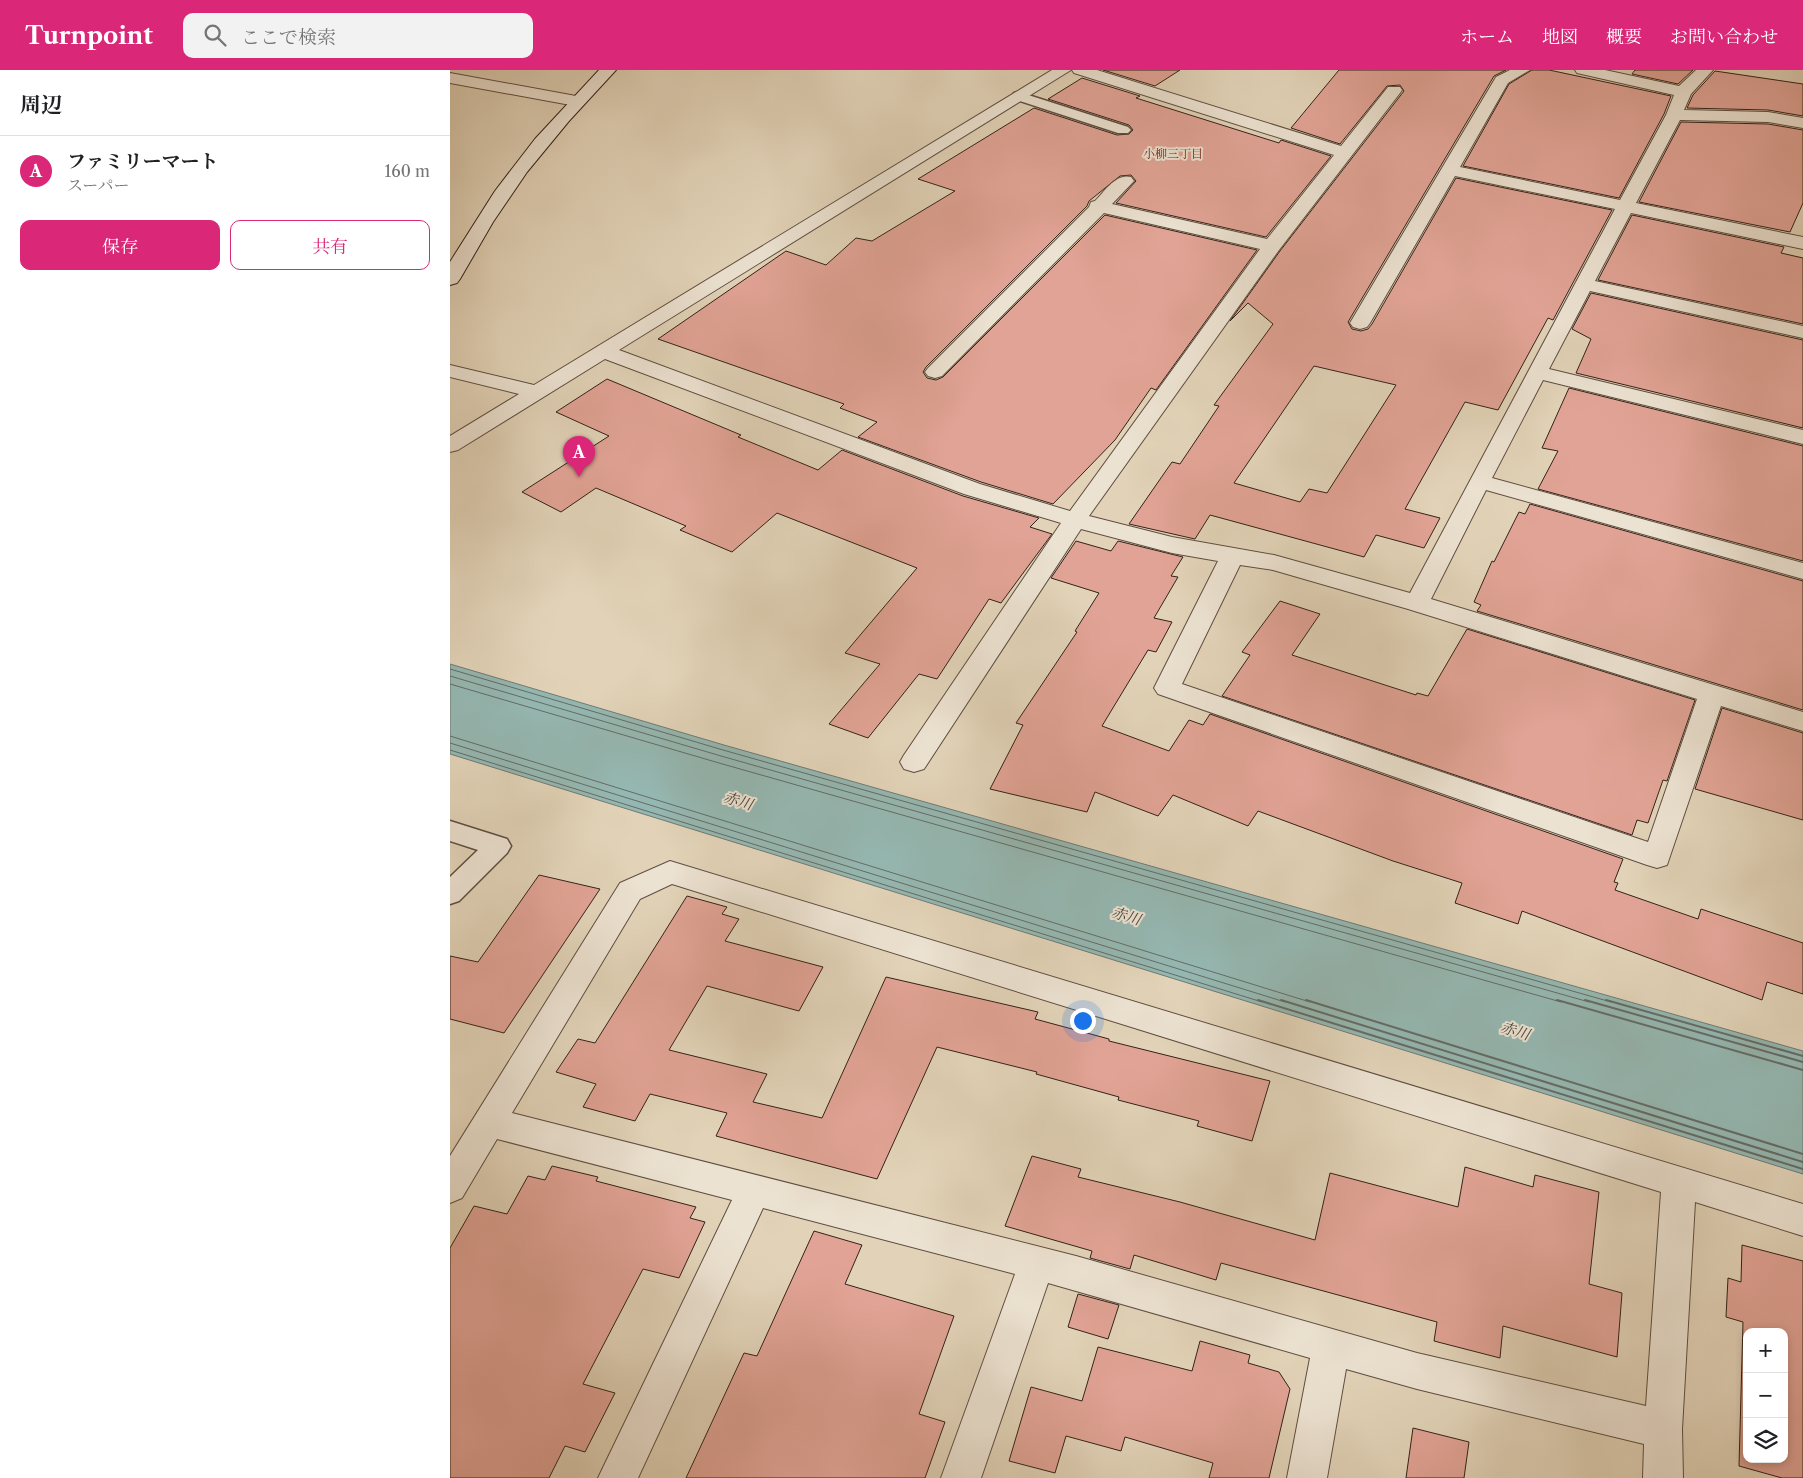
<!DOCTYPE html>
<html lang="ja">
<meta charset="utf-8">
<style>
:root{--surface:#fff;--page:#f2f2f2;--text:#202124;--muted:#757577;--line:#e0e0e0;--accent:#db2777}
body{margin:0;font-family:"Libre Caslon Text","Noto Serif JP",serif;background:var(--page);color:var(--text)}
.controls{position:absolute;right:15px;bottom:15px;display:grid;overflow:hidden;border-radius:10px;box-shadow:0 2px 8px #0003}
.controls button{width:45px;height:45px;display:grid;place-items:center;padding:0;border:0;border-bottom:1px solid var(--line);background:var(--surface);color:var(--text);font:25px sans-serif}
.you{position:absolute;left:632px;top:950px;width:18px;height:18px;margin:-12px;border:4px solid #fff;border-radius:50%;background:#1a73e8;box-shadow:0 0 0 8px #1a73e833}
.badge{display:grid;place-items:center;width:32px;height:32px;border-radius:50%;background:var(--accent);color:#fff;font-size:16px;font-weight:700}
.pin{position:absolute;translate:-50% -41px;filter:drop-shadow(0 1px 2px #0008)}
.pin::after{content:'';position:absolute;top:26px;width:18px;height:15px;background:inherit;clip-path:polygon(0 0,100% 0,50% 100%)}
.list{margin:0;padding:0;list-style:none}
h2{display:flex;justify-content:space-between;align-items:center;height:65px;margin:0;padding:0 20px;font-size:21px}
h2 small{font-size:16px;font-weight:400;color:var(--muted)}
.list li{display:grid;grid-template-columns:32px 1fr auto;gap:15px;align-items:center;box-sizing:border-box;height:70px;padding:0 20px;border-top:1px solid var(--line)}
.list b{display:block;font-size:19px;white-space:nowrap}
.list p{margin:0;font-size:16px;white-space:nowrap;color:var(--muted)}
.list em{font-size:16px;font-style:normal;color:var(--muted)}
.actions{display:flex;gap:10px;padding:15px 20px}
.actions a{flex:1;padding:11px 0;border:1px solid var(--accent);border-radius:10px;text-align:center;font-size:18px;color:var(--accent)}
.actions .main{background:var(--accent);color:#fff}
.icon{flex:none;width:28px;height:28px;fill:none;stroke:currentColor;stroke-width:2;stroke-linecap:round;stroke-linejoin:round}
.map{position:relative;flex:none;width:1353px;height:1408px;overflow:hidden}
header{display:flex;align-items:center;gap:30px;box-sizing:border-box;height:70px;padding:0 25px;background:var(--accent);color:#fff}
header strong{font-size:24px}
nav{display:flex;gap:28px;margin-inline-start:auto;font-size:18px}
.search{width:350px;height:45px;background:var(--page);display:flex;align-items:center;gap:12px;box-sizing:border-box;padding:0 18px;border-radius:10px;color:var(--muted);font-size:19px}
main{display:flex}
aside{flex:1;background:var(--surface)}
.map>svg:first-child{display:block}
.water{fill:#95b7b1;stroke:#6e7b74}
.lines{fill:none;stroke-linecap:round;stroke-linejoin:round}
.shore-far1{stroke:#646c65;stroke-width:1}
.shore{stroke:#646c65;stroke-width:2}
.building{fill:#e1a395;stroke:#332219;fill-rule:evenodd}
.lane-casing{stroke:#5f4e41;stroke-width:3}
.street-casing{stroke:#5f4e41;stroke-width:2}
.secondary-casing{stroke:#332219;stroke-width:2}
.lane{fill:#ece2d1;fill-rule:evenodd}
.street{fill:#ece2d1;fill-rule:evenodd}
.secondary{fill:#ece2d1;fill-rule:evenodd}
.labels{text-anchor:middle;stroke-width:4;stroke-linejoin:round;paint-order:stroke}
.far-neighbourhood-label{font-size:12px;fill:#7a1f14;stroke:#ece2d1}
.water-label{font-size:15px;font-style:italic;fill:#4c473f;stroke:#ece2d1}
</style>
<header>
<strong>Turnpoint</strong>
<div class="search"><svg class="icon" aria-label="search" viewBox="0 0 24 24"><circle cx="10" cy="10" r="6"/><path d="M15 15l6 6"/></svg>ここで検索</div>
<nav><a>ホーム</a><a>地図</a><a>概要</a><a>お問い合わせ</a></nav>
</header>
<main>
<aside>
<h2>周辺<small></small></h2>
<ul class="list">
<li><span class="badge">A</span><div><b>ファミリーマート</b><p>スーパー</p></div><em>160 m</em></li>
</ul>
<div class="actions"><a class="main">保存</a><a>共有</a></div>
</aside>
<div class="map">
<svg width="1353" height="1408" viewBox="0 0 1353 1408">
<rect width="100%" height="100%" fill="#e2d3b8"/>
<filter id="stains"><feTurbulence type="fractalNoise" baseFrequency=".004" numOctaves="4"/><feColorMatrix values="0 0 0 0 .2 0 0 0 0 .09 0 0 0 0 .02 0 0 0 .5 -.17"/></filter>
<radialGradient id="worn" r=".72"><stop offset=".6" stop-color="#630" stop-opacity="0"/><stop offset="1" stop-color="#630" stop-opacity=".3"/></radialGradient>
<polygon class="water" points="0,594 274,675 1353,981 1353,1104 0,684"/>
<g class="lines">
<g class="shore-far1">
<polyline points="0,599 273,680 1161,932"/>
<polyline points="0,606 271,686 1139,932"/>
<polyline points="0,614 269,693 1111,932"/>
<polyline points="0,666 860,932"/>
<polyline points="0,673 835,932"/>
<polyline points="0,680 812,932"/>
</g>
<g class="shore">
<polyline points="808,930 1353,1099"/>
<polyline points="831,930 1353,1092"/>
<polyline points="856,930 1353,1084"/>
<polyline points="1107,930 1353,1000"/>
<polyline points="1135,930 1353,992"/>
<polyline points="1156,930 1353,986"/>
</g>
</g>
<g class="building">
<polygon points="653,0 730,0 705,16"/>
<path d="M 889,0 L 1056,0 L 1044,6 L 898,252 L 902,259 L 911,261 L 918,259 L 922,254 L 1006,108 L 1162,140 L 1103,250 L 1098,248 L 1048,340 L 1015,332 L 955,439 L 990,448 L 974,478 L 926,465 L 914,487 L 760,445 L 745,469 L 679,454 L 722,392 L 730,394 L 769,336 L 764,335 L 823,254 L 798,233 L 780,251 L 830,181 L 954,21 L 950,15 L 937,16 L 890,74 L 841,58 ZM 864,296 L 946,315 L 877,423 L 859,419 L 850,432 L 784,413 Z"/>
<polygon points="1082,0 1099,0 1221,26 1214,44 1169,128 1013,96 1059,14"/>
<polygon points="1185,0 1243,0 1228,14 1182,4"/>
<polygon points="1265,1 1353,14 1353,46 1318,40 1237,38 1243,25"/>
<polygon points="632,8 690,26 686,28 829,73 831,70 881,86 816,167 666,133 686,111 681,105 670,106 639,131 637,136 476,297 473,302 477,308 486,310 493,307 655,145 807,180 706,320 701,318 665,370 603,434 531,412 408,367 427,352 390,338 394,334 208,269 336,181 376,195 406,168 422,171 505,121 468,109 584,38 667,65 679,64 683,60 679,55 598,29"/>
<polygon points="1231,52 1318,54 1353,60 1353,133 1340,162 1189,132"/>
<polygon points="1182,145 1334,177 1331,183 1353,188 1353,254 1148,210"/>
<polygon points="1141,223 1353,270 1353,358 1126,303 1141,269 1122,259"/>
<polygon points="157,309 291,365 288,367 368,400 392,380 513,426 589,448 580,457 602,464 551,533 539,529 487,609 469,604 418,668 379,654 430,594 395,583 467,498 327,443 282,482 230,460 236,456 146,418 111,442 72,422 159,366 106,342"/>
<polygon points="1119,318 1353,376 1353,491 1088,419 1108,381 1092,378"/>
<polygon points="1080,434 1353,511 1353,640 1027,541 1031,535 1024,532 1042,491 1044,492 1069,442 1075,444"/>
<polygon points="626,471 661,481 668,471 733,487 721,506 728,507 704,548 722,552 706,582 698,580 652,656 719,681 739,650 753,655 760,644 1173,789 1164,812 1168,813 1165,820 1248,849 1251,839 1353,873 1353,924 1317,912 1312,930 1072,841 1068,854 1005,833 1012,813 943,791 808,741 798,756 723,725 708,746 645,722 637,742 540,719 573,655 566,653 627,562 625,561 649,523 601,508"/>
<polygon points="830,531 870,544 842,585 966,625 967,623 978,626 1017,559 1245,630 1217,711 1213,710 1198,753 1187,750 1182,765 772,626 800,585 792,582"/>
<polygon points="1272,638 1353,663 1353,750 1245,719"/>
<polygon points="89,805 150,819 54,963 0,949 0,886 28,892"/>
<polygon points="237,826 277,837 272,844 289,849 275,871 373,897 349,941 257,916 219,980 317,1004 303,1032 372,1048 436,907 588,942 585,949 659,969 659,971 820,1011 802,1071 747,1056 749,1051 668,1030 669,1027 586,1004 587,1002 487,977 427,1109 266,1066 277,1043 200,1024 185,1051 133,1037 146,1014 106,1002 128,969 145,973"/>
<polygon points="582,1086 631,1099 628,1107 730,1132 865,1170 880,1103 1008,1137 1015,1097 1083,1117 1085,1105 1149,1122 1139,1214 1172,1223 1167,1287 1053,1256 1050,1288 984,1271 987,1252 771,1193 766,1210 684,1185 680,1199 640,1188 642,1181 555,1156"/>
<polygon points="102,1096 148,1107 146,1111 246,1137 240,1148 255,1152 229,1208 193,1199 133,1314 165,1323 135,1382 115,1376 99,1408 0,1408 0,1178 24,1136 57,1144 78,1106 95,1110"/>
<polygon points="364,1161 412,1175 395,1214 504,1246 469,1344 495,1352 475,1408 236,1408 294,1283 307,1286"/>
<path d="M 1292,1175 L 1353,1191 L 1353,1408 L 1332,1408 L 1289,1396 L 1293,1252 L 1276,1247 L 1278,1208 L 1291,1212 ZM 1297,1262 L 1334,1262 L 1334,1389 L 1297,1389 Z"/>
<polygon points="628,1224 669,1235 658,1269 618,1257"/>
<polygon points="750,1271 800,1285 798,1293 829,1302 840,1319 819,1408 759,1408 763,1393 675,1367 671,1381 616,1366 605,1403 559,1391 581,1317 632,1331 648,1277 742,1301"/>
<polygon points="963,1358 1019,1372 1014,1408 956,1408"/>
</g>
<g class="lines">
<g class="lane-casing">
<g id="lane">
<polygon points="569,22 678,57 681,60 678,63 668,63 564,29 562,26 564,23"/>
<polygon points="0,751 57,769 61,776 57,783 9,831 0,834 0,807 28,780 0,771"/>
</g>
</g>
<g class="street-casing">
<g id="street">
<path d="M 602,0 L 621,0 L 169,280 L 530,414 L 620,441 L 810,179 L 654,143 L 492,306 L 485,308 L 478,306 L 475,302 L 478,298 L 639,137 L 641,132 L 645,131 C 655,121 666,103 681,107 L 684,111 L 662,134 L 817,169 L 884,85 L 624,3 L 622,0 L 647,0 L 891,76 L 938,17 L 950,17 L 952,20 L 950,23 L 829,180 L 639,446 L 722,467 L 824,485 L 960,523 L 1165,139 L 1005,106 L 920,253 L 917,257 L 910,259 L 903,257 L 900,253 L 1046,7 L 1060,0 L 1080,0 L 1058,13 L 1010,97 L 1170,130 L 1216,45 L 1224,25 L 1127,3 L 1125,0 L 1155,0 L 1229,16 L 1246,0 L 1263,0 L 1241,24 L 1234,40 L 1318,42 L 1353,48 L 1353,58 L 1318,52 L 1230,50 L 1186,133 L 1353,167 L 1353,179 L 1181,143 L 1145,211 L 1353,256 L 1353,268 L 1140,221 L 1099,299 L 1353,360 L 1353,374 L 1093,310 L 1042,408 L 1353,493 L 1353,509 L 1036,420 L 981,529 L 1353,642 L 1353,661 L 1271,636 L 1217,795 L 1207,798 L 1197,795 L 708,624 L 704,618 L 768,491 L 722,483 L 631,459 L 474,699 L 464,702 L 454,699 L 450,692 L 454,685 L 611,453 L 514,424 L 155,289 L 8,380 L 0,382 L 0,366 L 69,324 L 0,307 L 0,295 L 84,315 ZM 790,495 L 823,500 L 958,539 L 1247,629 L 1198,772 L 732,614 Z"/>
<polygon points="0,3 126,26 132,28 134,31 132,34 126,36 0,13"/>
<path d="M 220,791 L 1353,1134 L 1353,1166 L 1245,1132 L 1232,1359 L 1233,1408 L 1193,1408 L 1194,1374 L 967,1319 L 896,1299 L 877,1408 L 837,1408 L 860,1288 L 598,1213 L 531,1408 L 491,1408 L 565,1204 L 313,1138 L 188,1408 L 148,1408 L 282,1130 L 47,1069 L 12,1128 L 0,1133 L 0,1086 L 170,813 ZM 222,814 L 1211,1122 L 1196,1336 L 967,1283 L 626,1186 L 62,1043 L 190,829 Z"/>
</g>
</g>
<g class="secondary-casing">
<polygon id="secondary" points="149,0 166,0 119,51 77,102 43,152 10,209 7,213 0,215 0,192 45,121 85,69"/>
</g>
<use href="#lane" class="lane"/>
<use href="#street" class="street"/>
<use href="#secondary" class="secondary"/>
</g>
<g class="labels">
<g class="far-neighbourhood-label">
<text x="723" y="88">小柳三丁目</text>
</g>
<g class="water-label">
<text transform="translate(288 731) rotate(17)" y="5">赤川</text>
<text transform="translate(676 846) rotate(17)" y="5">赤川</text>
<text transform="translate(1065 961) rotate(17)" y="5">赤川</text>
</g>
</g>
<rect width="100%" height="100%" filter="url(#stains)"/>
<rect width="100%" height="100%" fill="url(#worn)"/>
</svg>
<div class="controls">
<button>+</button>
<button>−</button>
<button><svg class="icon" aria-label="layers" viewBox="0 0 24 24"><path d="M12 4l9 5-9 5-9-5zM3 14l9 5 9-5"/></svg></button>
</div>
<div class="you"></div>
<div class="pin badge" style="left:129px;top:407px">A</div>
</div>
</main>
